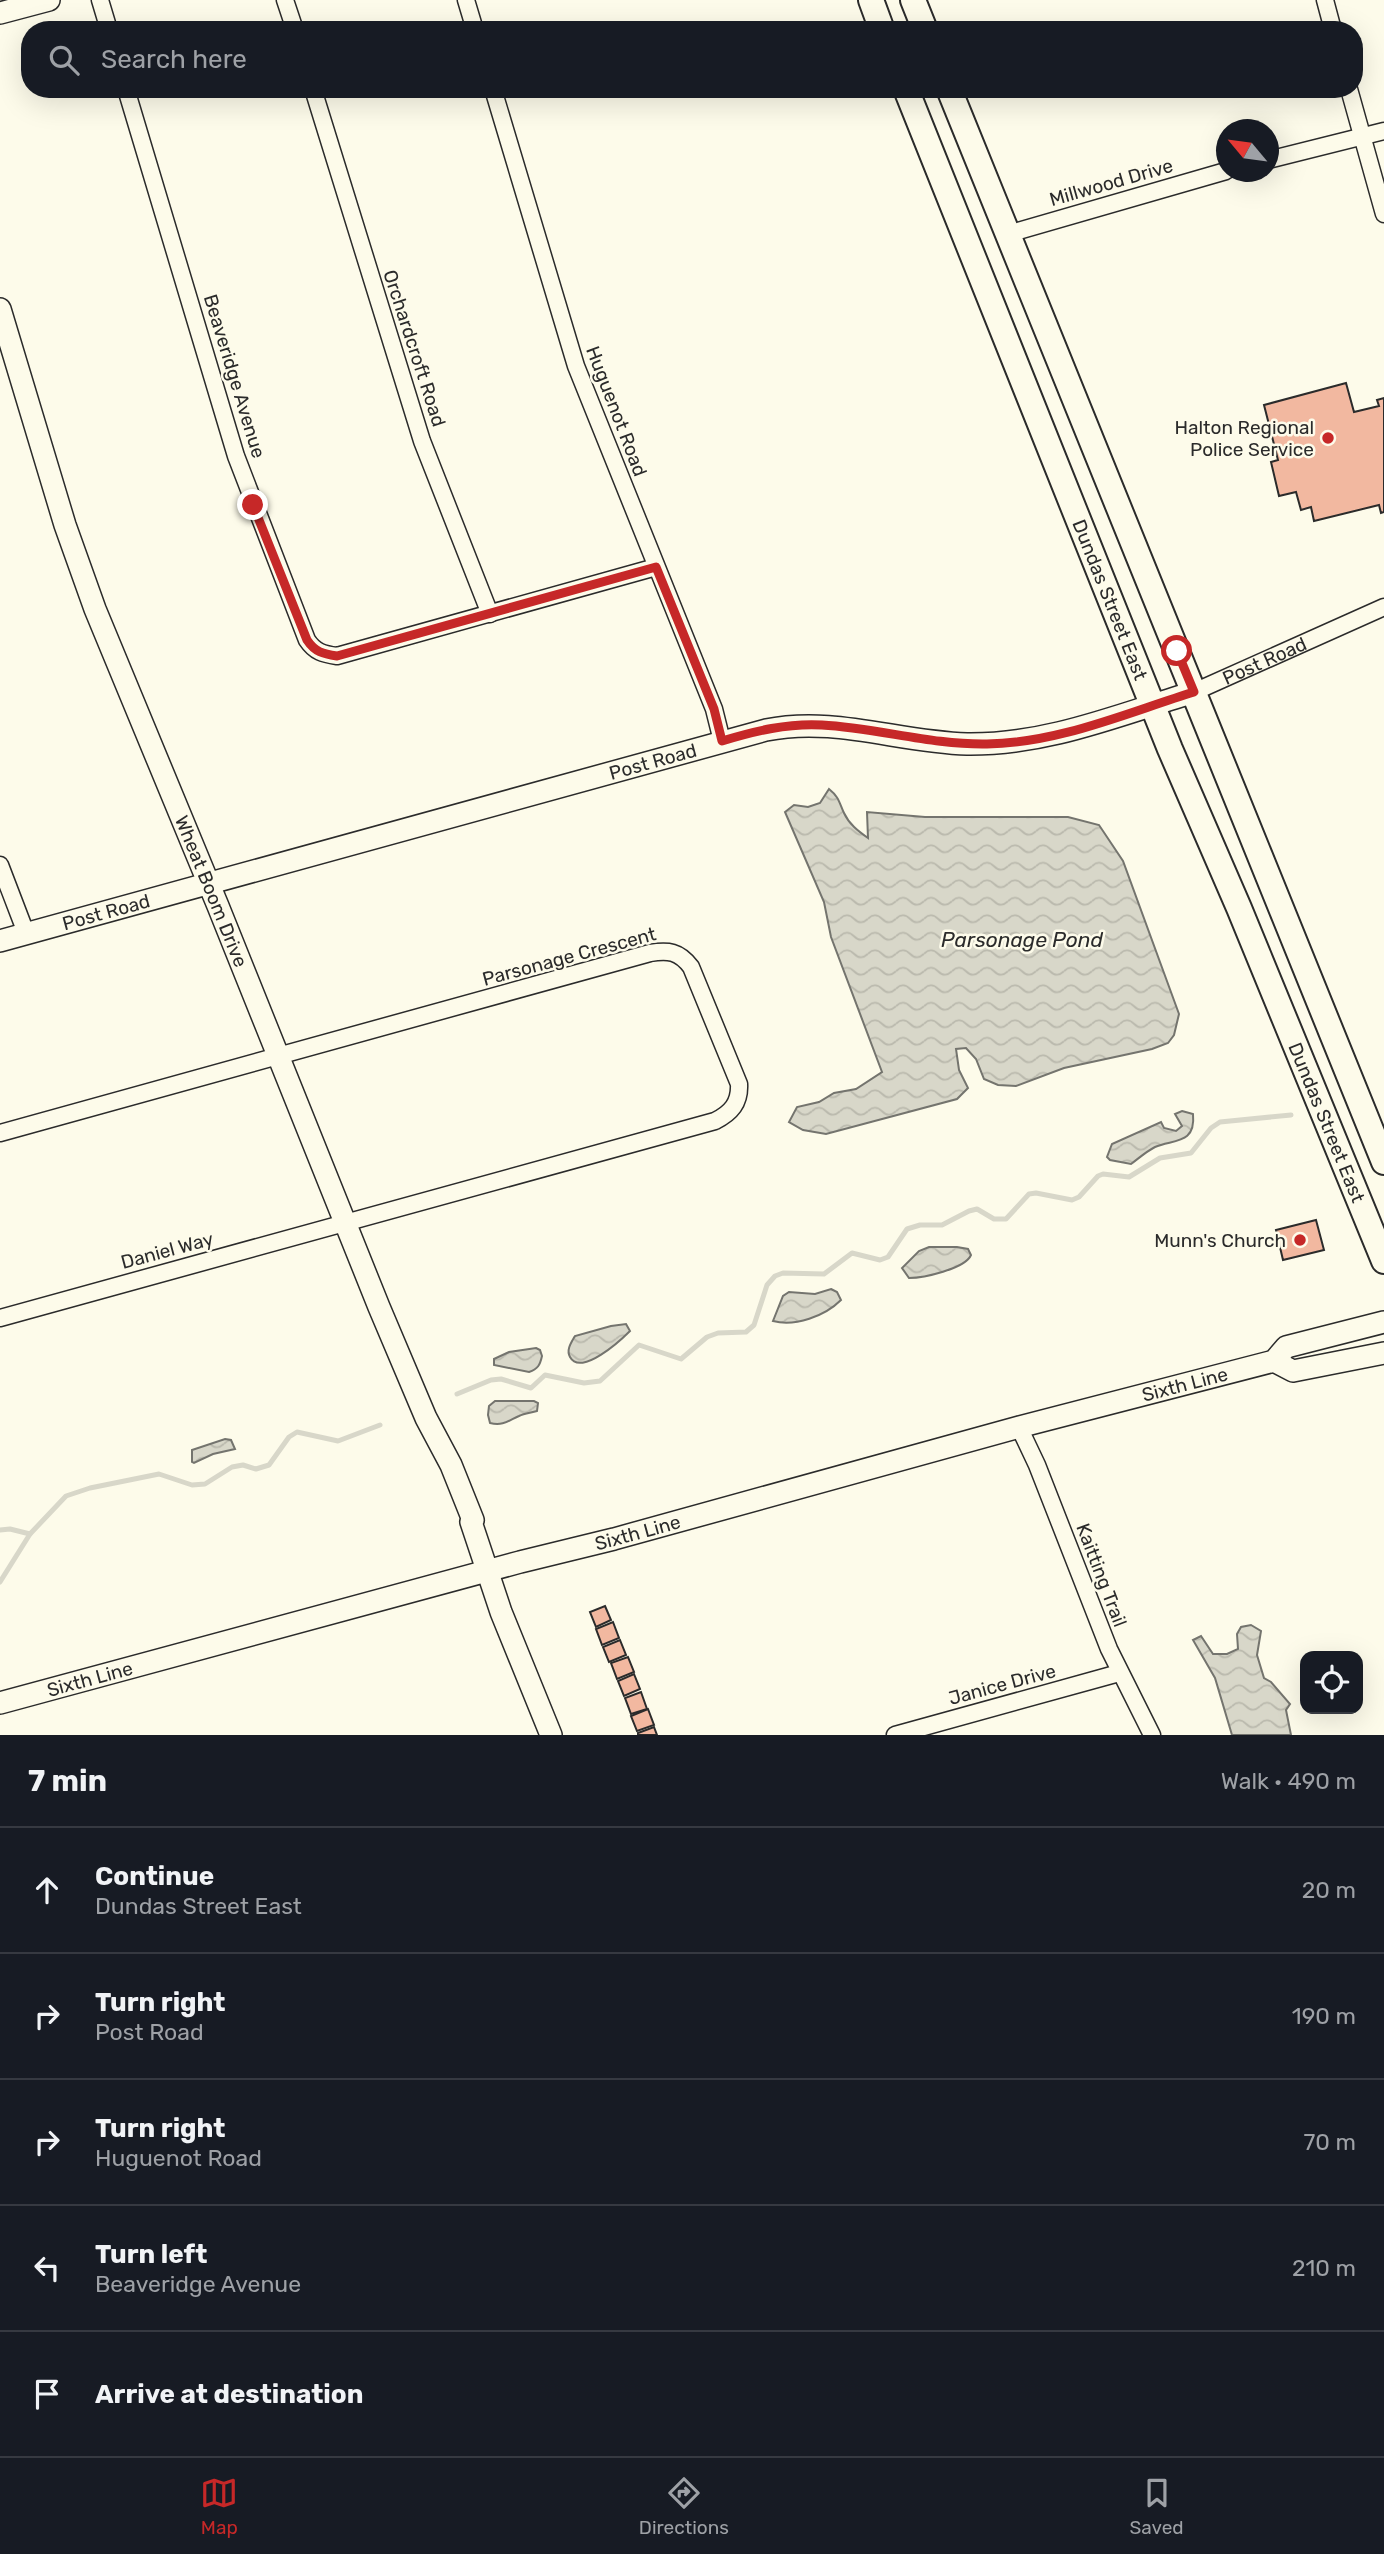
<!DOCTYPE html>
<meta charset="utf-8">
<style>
:root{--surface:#171b24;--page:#20242c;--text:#f1f3f6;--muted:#9ea1a6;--line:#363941;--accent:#c62828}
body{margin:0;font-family:Rubik,sans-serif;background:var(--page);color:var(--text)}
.controls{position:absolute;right:21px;bottom:21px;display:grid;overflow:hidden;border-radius:14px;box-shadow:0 7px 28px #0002}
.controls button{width:63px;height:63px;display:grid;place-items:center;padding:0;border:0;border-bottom:2px solid var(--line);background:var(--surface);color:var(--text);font:35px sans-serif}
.compass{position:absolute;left:1216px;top:119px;width:63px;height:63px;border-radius:50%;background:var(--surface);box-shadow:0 7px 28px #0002;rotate:299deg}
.stop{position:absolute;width:21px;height:21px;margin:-16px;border:5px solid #c62828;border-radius:50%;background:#fff}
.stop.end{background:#c62828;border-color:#fff;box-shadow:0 2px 7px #0008}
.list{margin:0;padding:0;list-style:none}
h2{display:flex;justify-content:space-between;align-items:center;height:91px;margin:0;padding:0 28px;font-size:30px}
h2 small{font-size:23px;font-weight:400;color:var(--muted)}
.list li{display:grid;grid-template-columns:46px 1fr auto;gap:21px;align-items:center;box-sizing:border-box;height:126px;padding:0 28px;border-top:2px solid var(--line)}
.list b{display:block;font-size:26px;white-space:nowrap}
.list p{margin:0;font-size:23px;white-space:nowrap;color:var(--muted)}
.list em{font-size:23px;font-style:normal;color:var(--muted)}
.icon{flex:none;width:38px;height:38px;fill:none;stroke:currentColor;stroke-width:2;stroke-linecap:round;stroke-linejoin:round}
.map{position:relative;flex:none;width:1384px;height:1735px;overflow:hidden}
.search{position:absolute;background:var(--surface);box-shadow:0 7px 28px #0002;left:21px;right:21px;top:21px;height:77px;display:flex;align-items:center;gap:18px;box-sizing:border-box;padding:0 24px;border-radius:28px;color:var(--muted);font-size:26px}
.sheet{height:721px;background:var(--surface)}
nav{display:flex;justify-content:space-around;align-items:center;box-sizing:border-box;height:98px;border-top:2px solid var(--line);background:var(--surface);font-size:19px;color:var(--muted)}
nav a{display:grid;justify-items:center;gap:4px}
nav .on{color:var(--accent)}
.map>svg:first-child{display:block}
.water{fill:url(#water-waves);stroke:#74746e;stroke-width:2}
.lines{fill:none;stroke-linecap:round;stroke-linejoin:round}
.stream{stroke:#d8d7c9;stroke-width:5}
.building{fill:#f2b8a0;stroke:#2b2b2b;stroke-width:2}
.street-casing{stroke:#2b2b2b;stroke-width:19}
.secondary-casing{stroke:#2b2b2b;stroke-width:24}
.primary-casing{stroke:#2b2b2b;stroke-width:28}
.street{stroke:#fdfbea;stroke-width:16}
.secondary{stroke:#fdfbea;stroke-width:21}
.primary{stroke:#fdfbea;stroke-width:24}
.route{stroke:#c62828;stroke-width:9}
.poi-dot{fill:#c62828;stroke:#fdfbea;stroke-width:2.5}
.labels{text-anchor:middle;stroke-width:5;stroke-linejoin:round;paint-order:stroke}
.street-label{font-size:19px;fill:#2b2b2b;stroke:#fdfbea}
.poi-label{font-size:19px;fill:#2b2b2b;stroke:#fdfbea;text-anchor:end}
.water-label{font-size:21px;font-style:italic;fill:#2b2b2b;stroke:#fdfbea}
</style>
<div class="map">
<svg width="1384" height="1735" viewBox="0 0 1384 1735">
<defs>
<pattern id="water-waves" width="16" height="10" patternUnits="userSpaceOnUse" patternTransform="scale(1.75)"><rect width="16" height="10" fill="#d8d7c9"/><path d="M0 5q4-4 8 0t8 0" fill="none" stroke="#bab9ad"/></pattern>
</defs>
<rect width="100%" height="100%" fill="#fdfbea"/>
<g class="water">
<path d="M 829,789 C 839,797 839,802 844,813 C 849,824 858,831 868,838 L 867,812 L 925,817 L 1068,817 L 1099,825 L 1123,861 L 1179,1014 L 1174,1035 L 1168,1043 L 1152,1049 L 1064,1068 L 1016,1086 L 998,1085 L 984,1079 L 976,1059 L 966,1048 L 956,1049 L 959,1070 L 968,1088 L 957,1099 L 826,1134 L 803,1130 L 789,1122 L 797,1107 L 819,1102 L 834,1093 L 856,1089 L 882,1072 L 831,937 L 824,902 L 785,812 L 794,805 L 808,807 L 820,803 Z"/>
<path d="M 1182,1111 L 1193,1114 C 1196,1145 1173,1139 1155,1147 C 1147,1151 1139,1158 1131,1164 L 1110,1160 L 1107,1157 L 1112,1144 L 1161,1122 L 1164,1128 L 1176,1131 L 1182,1126 L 1175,1114 Z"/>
<path d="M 929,1247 L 957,1247 L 968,1249 L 971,1255 C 965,1269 923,1278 909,1278 L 902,1268 L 919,1251 Z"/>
<path d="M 831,1289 L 837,1292 L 841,1300 C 825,1316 795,1327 773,1321 L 783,1296 L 789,1292 L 815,1294 Z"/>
<path d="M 626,1324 L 630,1331 C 621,1340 581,1377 570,1357 C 566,1350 571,1343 575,1336 L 611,1326 Z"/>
<path d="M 536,1348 L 540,1350 L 542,1356 C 540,1365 538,1369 529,1372 L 494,1365 L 494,1359 L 509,1352 Z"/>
<path d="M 495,1401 L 534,1401 L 538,1403 L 537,1411 C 531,1413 525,1413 519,1416 C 508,1421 503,1426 490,1423 L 488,1415 L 489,1406 Z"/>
<polygon points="225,1439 231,1440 235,1449 213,1454 194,1463 192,1462 192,1450"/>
<polygon points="1251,1625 1261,1631 1257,1655 1264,1678 1271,1682 1290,1704 1286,1710 1291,1735 1232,1735 1215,1678 1193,1640 1201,1636 1213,1654 1227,1654 1238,1649 1237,1634 1241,1627"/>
</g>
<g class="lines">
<g class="stream">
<polyline points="457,1394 491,1380 501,1379 531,1388 545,1375 584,1383 600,1381 639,1345 681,1359 707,1337 718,1333 746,1332 754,1325 767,1285 775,1276 783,1273 824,1274 852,1253 880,1260 888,1257 907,1229 920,1225 942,1225 969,1211 977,1209 994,1219 1006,1219 1029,1194 1036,1193 1072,1200 1079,1197 1098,1176 1103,1174 1129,1177 1160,1158 1191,1153 1211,1128 1220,1122 1291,1115"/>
<polyline points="0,1530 10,1529 30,1534 66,1496 90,1488 159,1474 192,1485 205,1484 232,1467 243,1465 256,1469 269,1465 289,1437 297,1432 338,1441 380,1425"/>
<polyline points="0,1582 30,1534"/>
</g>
</g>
<g class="building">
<polygon points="1346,383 1354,412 1379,406 1377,400 1384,398 1384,512 1381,513 1379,505 1314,521 1311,507 1301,510 1296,492 1279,496 1271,462 1278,460 1264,405"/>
<polygon points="1316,1220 1324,1250 1283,1260 1276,1230"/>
<polygon points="605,1606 611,1620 596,1627 590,1612"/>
<polygon points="613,1622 619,1638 602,1645 596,1629"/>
<polygon points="620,1640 626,1655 609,1662 603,1647"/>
<polygon points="628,1657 634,1672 617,1679 611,1663"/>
<polygon points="634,1674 640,1689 624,1696 618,1681"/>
<polygon points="641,1692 647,1709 631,1714 625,1698"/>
<polygon points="648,1709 654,1725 637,1731 631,1716"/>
<polygon points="654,1727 657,1735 638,1735 638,1733"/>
</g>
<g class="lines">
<g class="street-casing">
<g id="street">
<polyline points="100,0 109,30"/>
<polyline points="285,0 295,30"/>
<polyline points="466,0 475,30"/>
<polyline points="1325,0 1333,30"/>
<path d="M 126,89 L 236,456 L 307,640 C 315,652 323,654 337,656 L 656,567"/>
<polyline points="313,89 422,441 490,614"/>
<polyline points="493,89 576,366 714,709 722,741"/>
<polyline points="1349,89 1384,214"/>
<polyline points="1268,160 1384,131"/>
<polyline points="1008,234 1226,171"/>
<path id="s1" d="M 1194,692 L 1384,607"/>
<polyline points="0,865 26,933"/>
<path d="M 0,1133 L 650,953 C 668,950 679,951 691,967 L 739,1084 C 740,1103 731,1113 715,1121 L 0,1318"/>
<polyline points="1019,1427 1037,1465 1109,1649 1152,1735"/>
<polyline points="895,1735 1119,1673"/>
</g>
</g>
<g class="secondary-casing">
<g id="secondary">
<polyline points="0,13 49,0"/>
<path id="s2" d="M 0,309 L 65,525 L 95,609 L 218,906 L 379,1307 L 426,1418 L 451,1465 L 473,1520 L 471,1522 L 501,1612 L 551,1735"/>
<path id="s3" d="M 0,941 L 766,730 C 834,716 898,742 967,744 C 1047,745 1118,715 1194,692"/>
<polyline points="1274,1361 1293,1371 1384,1353"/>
<path id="s4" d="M 0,1703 L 520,1562 L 614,1539 L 1019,1427 L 1274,1361 L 1286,1347 L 1384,1322"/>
</g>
</g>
<g class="primary-casing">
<g id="primary">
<polyline points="871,0 882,30"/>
<polyline points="913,0 925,30"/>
<path id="s5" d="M 906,89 L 1170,749 L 1239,908 L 1384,1261"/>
<polyline points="949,89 1384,1162"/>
</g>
</g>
<use href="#street" class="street"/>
<use href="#secondary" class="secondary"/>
<use href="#primary" class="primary"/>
</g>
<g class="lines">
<path class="route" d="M 253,505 L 307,640 C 315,652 323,654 337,656 L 656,567 L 714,709 L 722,741 C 755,731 788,723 822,725 C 878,728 931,745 987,744 C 1059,743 1126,713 1194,692 L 1177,651"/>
</g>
<g class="poi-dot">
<circle cx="1328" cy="438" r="7"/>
<circle cx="1300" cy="1240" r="7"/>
</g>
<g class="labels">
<g class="street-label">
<text transform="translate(1111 182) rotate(-16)" y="7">Millwood Drive</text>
<text transform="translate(415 348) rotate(72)" y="7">Orchardcroft Road</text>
<text transform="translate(235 376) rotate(73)" y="7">Beaveridge Avenue</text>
<text transform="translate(617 411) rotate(69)" y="7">Huguenot Road</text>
<text dy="7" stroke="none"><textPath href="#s5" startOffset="550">Dundas Street East</textPath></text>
<text dy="7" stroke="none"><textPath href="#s1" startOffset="77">Post Road</textPath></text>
<text dy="7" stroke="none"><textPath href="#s3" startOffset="677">Post Road</textPath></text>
<text dy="7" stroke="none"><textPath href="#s2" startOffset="620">Wheat Boom Drive</textPath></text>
<text dy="7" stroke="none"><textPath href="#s3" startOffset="110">Post Road</textPath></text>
<text transform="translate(569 956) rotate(-15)" y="7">Parsonage Crescent</text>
<text dy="7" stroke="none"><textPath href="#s5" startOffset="1116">Dundas Street East</textPath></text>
<text transform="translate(167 1250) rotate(-15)" y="7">Daniel Way</text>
<text dy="7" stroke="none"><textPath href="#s4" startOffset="1227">Sixth Line</textPath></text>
<text dy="7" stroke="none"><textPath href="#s4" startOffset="660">Sixth Line</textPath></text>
<text transform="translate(1102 1575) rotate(69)" y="7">Kaitting Trail</text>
<text dy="7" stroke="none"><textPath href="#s4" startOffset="93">Sixth Line</textPath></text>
<text transform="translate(1002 1684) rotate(-15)" y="7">Janice Drive</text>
</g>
<g class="poi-label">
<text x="1314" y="434">Halton Regional<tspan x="1314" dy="22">Police Service</tspan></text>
<text x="1286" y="1247">Munn's Church</text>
</g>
<g class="water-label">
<text x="1022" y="947">Parsonage Pond</text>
</g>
</g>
</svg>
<div class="controls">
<button><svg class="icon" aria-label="locate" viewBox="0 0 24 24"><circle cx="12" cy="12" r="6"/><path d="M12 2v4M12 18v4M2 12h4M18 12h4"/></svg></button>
</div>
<svg class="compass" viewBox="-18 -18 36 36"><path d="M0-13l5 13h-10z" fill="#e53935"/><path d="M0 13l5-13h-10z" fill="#9ea1a6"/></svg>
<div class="stop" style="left:1177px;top:651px"></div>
<div class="stop end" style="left:253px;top:505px"></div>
<div class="search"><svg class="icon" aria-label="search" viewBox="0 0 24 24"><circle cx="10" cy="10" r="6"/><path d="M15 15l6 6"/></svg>Search here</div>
</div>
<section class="sheet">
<h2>7 min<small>Walk · 490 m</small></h2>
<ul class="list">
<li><svg class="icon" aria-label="ahead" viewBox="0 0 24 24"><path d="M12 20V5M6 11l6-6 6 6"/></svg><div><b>Continue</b><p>Dundas Street East</p></div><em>20 m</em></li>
<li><svg class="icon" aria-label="right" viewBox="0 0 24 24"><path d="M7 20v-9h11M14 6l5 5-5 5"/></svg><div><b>Turn right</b><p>Post Road</p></div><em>190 m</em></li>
<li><svg class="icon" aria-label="right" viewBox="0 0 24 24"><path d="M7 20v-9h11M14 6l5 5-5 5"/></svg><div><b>Turn right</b><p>Huguenot Road</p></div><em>70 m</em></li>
<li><svg class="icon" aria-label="left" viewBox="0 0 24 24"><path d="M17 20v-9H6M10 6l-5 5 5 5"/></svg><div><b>Turn left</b><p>Beaveridge Avenue</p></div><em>210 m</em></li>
<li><svg class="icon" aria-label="arrive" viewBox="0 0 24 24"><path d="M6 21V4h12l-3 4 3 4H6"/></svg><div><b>Arrive at destination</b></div></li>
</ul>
</section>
<nav>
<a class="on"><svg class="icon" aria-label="map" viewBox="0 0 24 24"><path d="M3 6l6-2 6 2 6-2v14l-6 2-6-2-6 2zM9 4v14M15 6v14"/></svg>Map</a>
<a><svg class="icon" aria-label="directions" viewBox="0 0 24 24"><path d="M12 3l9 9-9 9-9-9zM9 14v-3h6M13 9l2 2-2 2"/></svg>Directions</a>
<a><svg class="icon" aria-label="saved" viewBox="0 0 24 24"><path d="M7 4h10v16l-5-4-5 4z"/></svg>Saved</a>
</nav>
